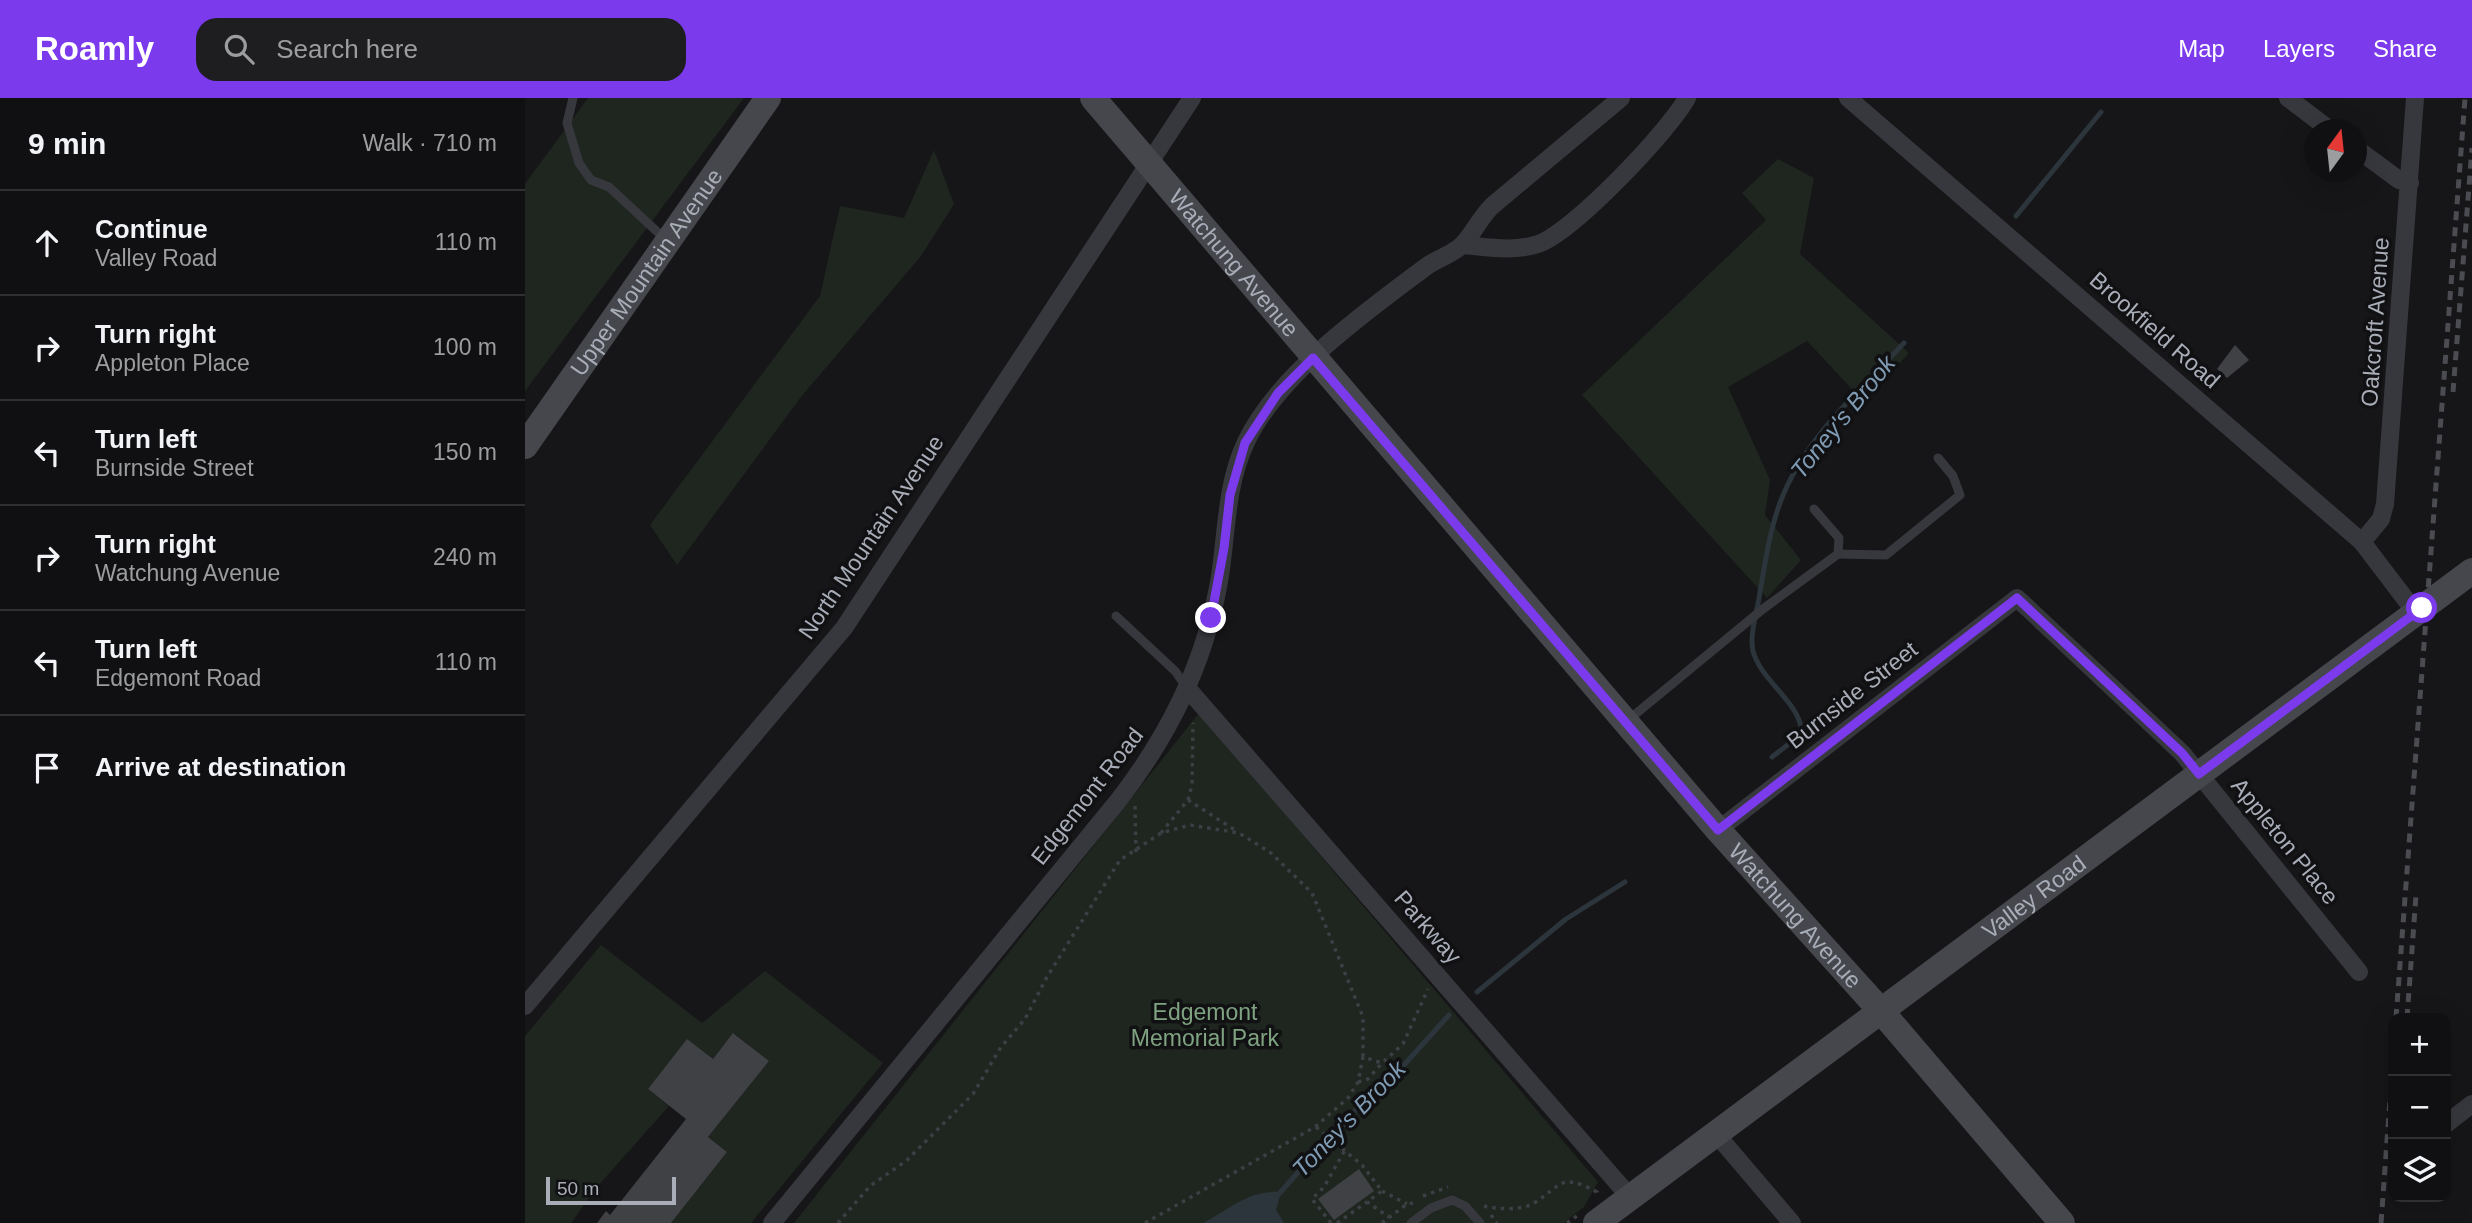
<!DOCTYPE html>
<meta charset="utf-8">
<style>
:root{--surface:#101012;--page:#1e1e20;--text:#f1f3f6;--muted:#9c9d9f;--line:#303032;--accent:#7c3aed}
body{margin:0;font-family:Arial,sans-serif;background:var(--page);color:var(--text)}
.controls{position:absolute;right:21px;bottom:21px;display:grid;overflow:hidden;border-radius:14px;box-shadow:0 7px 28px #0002}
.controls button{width:63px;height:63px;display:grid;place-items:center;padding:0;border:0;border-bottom:2px solid var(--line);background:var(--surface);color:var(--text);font:35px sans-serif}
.compass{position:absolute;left:1779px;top:21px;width:63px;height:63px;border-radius:50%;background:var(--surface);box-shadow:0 7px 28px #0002;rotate:15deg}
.scale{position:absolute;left:21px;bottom:18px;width:130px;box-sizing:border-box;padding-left:7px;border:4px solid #a8adb8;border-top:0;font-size:19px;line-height:24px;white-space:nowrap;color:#a8adb8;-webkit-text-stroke:5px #111113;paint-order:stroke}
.stop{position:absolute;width:21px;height:21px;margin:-16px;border:5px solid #7c3aed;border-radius:50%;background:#fff}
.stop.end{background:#7c3aed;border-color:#fff;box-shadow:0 2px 7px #0008}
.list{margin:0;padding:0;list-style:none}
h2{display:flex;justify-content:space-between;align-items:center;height:91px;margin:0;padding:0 28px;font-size:30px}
h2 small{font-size:23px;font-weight:400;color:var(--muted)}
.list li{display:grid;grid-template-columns:46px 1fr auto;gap:21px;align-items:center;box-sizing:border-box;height:105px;padding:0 28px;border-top:2px solid var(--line)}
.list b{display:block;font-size:26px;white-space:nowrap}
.list p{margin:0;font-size:23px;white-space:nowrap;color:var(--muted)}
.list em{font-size:23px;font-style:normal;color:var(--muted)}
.icon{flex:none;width:38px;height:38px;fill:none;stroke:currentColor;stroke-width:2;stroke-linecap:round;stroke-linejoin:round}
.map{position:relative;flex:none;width:1947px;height:1125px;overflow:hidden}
header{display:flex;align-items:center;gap:42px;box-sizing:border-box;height:98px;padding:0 35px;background:var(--accent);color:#fff}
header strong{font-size:33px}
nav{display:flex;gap:38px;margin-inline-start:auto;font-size:24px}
.search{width:490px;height:63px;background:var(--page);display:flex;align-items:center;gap:18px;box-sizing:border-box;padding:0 24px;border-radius:21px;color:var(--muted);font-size:26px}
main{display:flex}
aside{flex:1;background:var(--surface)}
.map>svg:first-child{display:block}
.green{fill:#1e261f}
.water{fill:#2c353c}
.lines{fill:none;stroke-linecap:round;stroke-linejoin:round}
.stream{stroke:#2c353c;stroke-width:5}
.building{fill:#404145}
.path{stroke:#3d3f44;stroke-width:3.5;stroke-dasharray:3.5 5;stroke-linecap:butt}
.lane{stroke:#37383d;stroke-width:9}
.street{stroke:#37383d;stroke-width:18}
.secondary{stroke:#45474d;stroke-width:26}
.rail{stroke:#4a4c52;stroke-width:5;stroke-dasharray:9 7;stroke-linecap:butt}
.route{stroke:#7c3aed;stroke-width:9}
.labels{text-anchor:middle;stroke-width:7;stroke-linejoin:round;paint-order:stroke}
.street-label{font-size:23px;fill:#a8adb8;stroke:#111113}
.park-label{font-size:23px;fill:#7fa381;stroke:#111113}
.water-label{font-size:24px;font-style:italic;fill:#7f9bb3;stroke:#111113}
</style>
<header>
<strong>Roamly</strong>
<div class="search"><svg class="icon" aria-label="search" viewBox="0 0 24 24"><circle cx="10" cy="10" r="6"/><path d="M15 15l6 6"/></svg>Search here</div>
<nav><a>Map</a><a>Layers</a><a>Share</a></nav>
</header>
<main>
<aside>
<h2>9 min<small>Walk · 710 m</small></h2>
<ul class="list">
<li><svg class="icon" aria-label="ahead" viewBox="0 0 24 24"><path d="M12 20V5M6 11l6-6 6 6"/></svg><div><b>Continue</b><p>Valley Road</p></div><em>110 m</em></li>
<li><svg class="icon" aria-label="right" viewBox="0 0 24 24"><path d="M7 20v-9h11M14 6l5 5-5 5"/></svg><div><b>Turn right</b><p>Appleton Place</p></div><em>100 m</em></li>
<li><svg class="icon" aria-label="left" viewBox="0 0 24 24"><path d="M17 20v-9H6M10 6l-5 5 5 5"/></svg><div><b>Turn left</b><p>Burnside Street</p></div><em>150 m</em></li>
<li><svg class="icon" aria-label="right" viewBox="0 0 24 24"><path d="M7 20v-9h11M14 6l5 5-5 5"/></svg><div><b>Turn right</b><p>Watchung Avenue</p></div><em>240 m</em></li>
<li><svg class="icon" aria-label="left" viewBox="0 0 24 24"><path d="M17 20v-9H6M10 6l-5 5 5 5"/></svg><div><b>Turn left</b><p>Edgemont Road</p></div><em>110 m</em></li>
<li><svg class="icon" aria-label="arrive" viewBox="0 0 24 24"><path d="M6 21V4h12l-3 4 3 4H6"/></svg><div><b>Arrive at destination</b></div></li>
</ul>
</aside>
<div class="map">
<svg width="1947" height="1125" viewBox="0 0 1947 1125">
<rect width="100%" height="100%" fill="#161618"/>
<g class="green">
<polygon points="63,0 219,0 0,293 0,86"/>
<polygon points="409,52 429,106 396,158 276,299 152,467 125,427 295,198 315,108 379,120"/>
<polygon points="1253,61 1289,80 1275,156 1384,255 1339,304 1282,243 1203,289 1245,382 1240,417 1276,462 1242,500 1057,297 1241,122 1217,95"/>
<polygon points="674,615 1073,1084 1059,1109 1039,1125 269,1125"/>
<polygon points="76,847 177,925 240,873 358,965 226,1125 146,1125 202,1054 183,1039 244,963 209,935 188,961 162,942 123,991 144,1008 72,1089 46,1125 0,1125 0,938"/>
</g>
<path class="water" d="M 756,1094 L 751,1112 L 759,1125 L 678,1125 C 707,1110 723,1092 756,1094 Z"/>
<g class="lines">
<g class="stream">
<polyline points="1491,118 1576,14"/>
<path d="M 1247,659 L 1270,641 L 1276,630 C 1273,604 1235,581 1228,553 C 1224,536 1233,511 1235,494 C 1241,461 1245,427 1259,395 C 1283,338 1337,290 1379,245"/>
<polyline points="952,894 1041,821 1100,784"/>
<polyline points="753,1097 776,1071 801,1049 832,1010 878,968 924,917"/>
</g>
</g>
<g class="building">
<polygon points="1710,247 1724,262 1702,280 1692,271"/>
<polygon points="208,935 244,963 183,1039 202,1054 146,1125 72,1125 81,1113 85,1117 161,1021 123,991 162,941 188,961"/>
<polygon points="834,1071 849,1093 809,1122 793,1101"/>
</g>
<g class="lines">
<g class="path">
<polyline points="663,702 667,687 668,625"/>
<polyline points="610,708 611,754"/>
<polyline points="636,735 663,702 710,732"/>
<polyline points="833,984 843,981 857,965"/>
<polyline points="791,1029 837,1067 857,1093 842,1104 864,1119"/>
<polyline points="857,1093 882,1106"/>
<polyline points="898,1098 923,1089"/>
<path d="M 959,1108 C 971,1111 997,1113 1009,1105 C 1038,1087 1034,1074 1072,1094 L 1071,1098"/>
<polyline points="966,1117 972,1125"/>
<polyline points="313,1125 345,1088 381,1063 448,996 476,949 500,921 522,879 595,762 636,735 665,727 714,735 746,755 787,795 838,919 838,959"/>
<polyline points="620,1125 790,1029 823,1000 833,984 838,959 857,965 878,946 903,891"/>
<polyline points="806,1125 787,1101 799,1089 820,1052"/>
<polyline points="812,1125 842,1104"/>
<polyline points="857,1125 882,1106 889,1105"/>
<polyline points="1042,1125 1052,1118"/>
</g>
<g class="lane">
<polyline points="48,0 42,25 54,65 66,82 84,89 140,141"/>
<polyline points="1313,456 1361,457 1435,397 1428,378 1413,360"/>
<polyline points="591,518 650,573 662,590"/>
<polyline points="1102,623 1238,511 1313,456 1314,440 1289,411"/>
<polyline points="886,1125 906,1110 927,1102 940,1108 955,1125"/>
</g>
<g class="street">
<polyline points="1323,0 1837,444 1891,515"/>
<polyline points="1763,0 1805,32"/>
<polyline points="1832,51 1874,82 1885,85"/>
<path d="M 938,147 C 962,149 989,154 1013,146 C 1047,135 1144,33 1162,0"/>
<polyline points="1837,444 1856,421 1860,406 1890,0"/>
<polyline points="663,591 1105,1099"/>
<polyline points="1193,732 1492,500 1657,655 1834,874"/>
<polyline points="0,908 319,530 667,0"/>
<polyline points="1921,1026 1947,1006"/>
<polyline points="1192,1037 1267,1125"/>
<path d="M 247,1125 L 593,703 C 644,637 679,567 694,484 C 702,438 700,388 721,344 C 753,276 842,213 902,168 C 913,160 929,156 938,146 C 949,134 955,120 967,108 L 1096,0"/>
</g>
<g class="secondary">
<path id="s1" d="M 568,0 L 1193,732 L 1356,913 L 1537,1125"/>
<path id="s2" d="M 0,348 L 243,0"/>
<path id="s3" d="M 1071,1125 L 1947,473"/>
</g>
<g class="rail">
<polyline points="1928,294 1947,50"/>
<polyline points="1871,920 1940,0"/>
<polyline points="1882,920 1891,797"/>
<polyline points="1856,1125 1868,961"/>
</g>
</g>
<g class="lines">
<polyline class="route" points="686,520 699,450 705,397 720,345 753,295 788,260 1193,732 1492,500 1657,655 1674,676 1897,510"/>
</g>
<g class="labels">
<g class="street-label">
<text dy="8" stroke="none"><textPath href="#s1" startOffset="217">Watchung Avenue</textPath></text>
<text dy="8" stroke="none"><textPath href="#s2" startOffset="212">Upper Mountain Avenue</textPath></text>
<text transform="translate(1850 224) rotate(-86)" y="8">Oakcroft Avenue</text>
<text transform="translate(1630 232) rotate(41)" y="8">Brookfield Road</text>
<text transform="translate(346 439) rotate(-56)" y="8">North Mountain Avenue</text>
<text transform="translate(1327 597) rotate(-38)" y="8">Burnside Street</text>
<text transform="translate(562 698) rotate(-52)" y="8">Edgemont Road</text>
<text transform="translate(1760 743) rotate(51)" y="8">Appleton Place</text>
<text dy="8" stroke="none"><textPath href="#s3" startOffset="546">Valley Road</textPath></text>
<text dy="8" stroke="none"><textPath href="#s1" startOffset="1078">Watchung Avenue</textPath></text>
<text transform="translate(903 829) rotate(49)" y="8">Parkway</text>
</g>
<g class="park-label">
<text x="680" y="922">Edgemont<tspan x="680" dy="26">Memorial Park</tspan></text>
</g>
<g class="water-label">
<text transform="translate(1318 319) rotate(-51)" y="8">Toney's Brook</text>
<text transform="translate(824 1021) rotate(-46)" y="8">Toney's Brook</text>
</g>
</g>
</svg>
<div class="controls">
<button>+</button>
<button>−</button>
<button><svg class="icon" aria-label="layers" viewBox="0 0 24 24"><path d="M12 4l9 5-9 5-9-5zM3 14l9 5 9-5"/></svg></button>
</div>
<svg class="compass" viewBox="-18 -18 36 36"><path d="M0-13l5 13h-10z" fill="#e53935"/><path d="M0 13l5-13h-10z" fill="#9c9d9f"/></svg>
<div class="scale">50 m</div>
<div class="stop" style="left:1897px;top:510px"></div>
<div class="stop end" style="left:686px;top:520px"></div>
</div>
</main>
